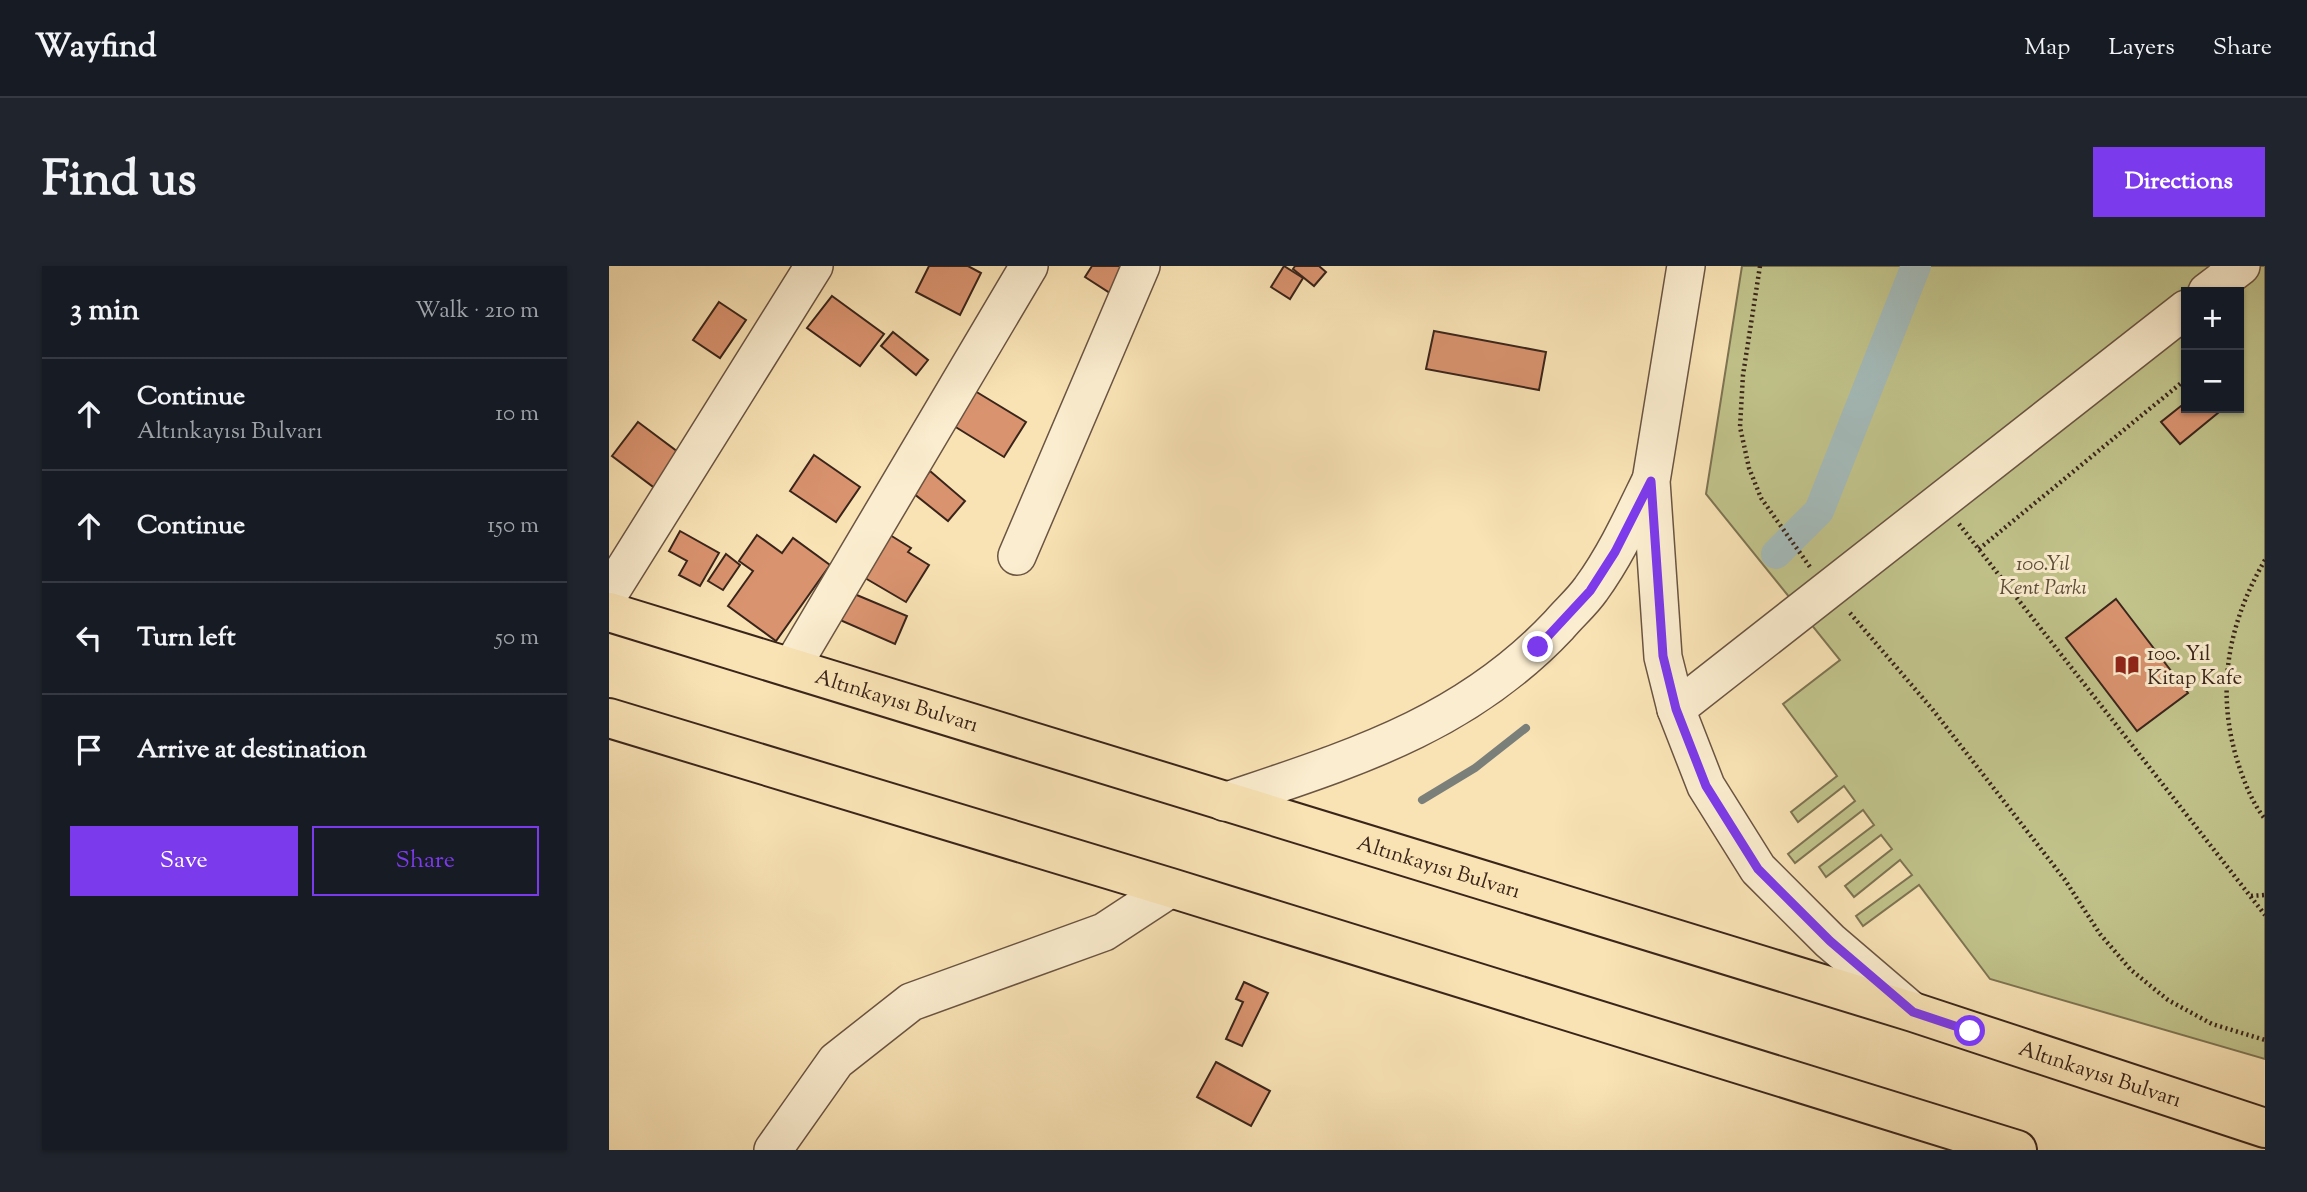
<!DOCTYPE html>
<meta charset="utf-8">
<style>
:root{--surface:#171b24;--page:#20242c;--text:#f1f3f6;--muted:#9ea1a6;--line:#363941;--accent:#7c3aed}
body{margin:0;font-family:"Sorts Mill Goudy",serif;background:var(--page);color:var(--text)}
.controls{position:absolute;right:21px;top:21px;display:grid;overflow:hidden;border-radius:0px;box-shadow:0 2px 5px #0004}
.controls button{width:63px;height:63px;display:grid;place-items:center;padding:0;border:0;border-bottom:2px solid var(--line);background:var(--surface);color:var(--text);font:35px sans-serif}
.stop{position:absolute;width:21px;height:21px;margin:-16px;border:5px solid #7c3aed;border-radius:50%;background:#fff}
.stop.end{background:#7c3aed;border-color:#fff;box-shadow:0 2px 7px #0008}
.list{margin:0;padding:0;list-style:none}
h2{display:flex;justify-content:space-between;align-items:center;height:91px;margin:0;padding:0 28px;font-size:30px}
h2 small{font-size:23px;font-weight:400;color:var(--muted)}
.list li{display:grid;grid-template-columns:46px 1fr auto;gap:21px;align-items:center;box-sizing:border-box;height:112px;padding:0 28px;border-top:2px solid var(--line)}
.list b{display:block;font-size:26px;white-space:nowrap}
.list p{margin:0;font-size:23px;white-space:nowrap;color:var(--muted)}
.list em{font-size:23px;font-style:normal;color:var(--muted)}
.actions{display:flex;gap:14px;padding:21px 28px}
.actions a{flex:1;padding:16px 0;border:2px solid var(--accent);border-radius:0px;text-align:center;font-size:24px;color:var(--accent)}
.actions .main{background:var(--accent);color:#fff}
.icon{flex:none;width:38px;height:38px;fill:none;stroke:currentColor;stroke-width:2;stroke-linecap:round;stroke-linejoin:round}
.map{position:relative;flex:none;width:1656px;height:884px;overflow:hidden;border-radius:0px}
header{display:flex;align-items:center;gap:42px;box-sizing:border-box;height:98px;padding:0 35px;background:var(--surface);border-bottom:2px solid var(--line)}
header strong{font-size:33px}
nav{display:flex;gap:38px;margin-inline-start:auto;font-size:24px}
.intro{display:flex;align-items:center;justify-content:space-between;box-sizing:border-box;height:168px;padding:0 42px}
h1{margin:0;font-size:49px}
.button{padding:18px 32px;border-radius:0px;background:var(--accent);color:#fff;font-size:24px;font-weight:700}
main{display:flex;gap:42px;padding:0 42px}
aside{flex:1;background:var(--surface);border-radius:0px;box-shadow:0 2px 5px #0004}
.map>svg:first-child{display:block}
.green{fill:#c1c38b;stroke:#7e7453;stroke-width:2;fill-rule:evenodd}
.lines{fill:none;stroke-linecap:round;stroke-linejoin:round}
.stream{stroke:#7a7f7a;stroke-width:8}
.canal{stroke:#a4bbba;stroke-width:30}
.building{fill:#d9936f;stroke:#3a251b;stroke-width:2}
.minor-casing{stroke:#6a5442;stroke-width:40}
.major-casing{stroke:#3a251b;stroke-width:42}
.path{stroke:#3a251b;stroke-width:4.5;stroke-dasharray:2 3.5;stroke-linecap:butt}
.minor{stroke:#fbedcf;stroke-width:37}
.major{stroke:#f9e3b5;stroke-width:38}
.route{stroke:#7c3aed;stroke-width:9}
.labels{text-anchor:middle;stroke-width:6;stroke-linejoin:round;paint-order:stroke}
.park-label{font-size:21px;font-style:italic;fill:#5c4c37;stroke:#fbedcf}
.poi-label{font-size:21px;fill:#3a251b;stroke:#fbedcf;text-anchor:start}
.street-label{font-size:21px;fill:#3a251b;stroke:#fbedcf}
</style>
<header>
<strong>Wayfind</strong>
<nav><a>Map</a><a>Layers</a><a>Share</a></nav>
</header>
<div class="intro"><h1>Find us</h1><a class="button">Directions</a></div>
<main>
<aside>
<h2>3 min<small>Walk · 210 m</small></h2>
<ul class="list">
<li><svg class="icon" aria-label="ahead" viewBox="0 0 24 24"><path d="M12 20V5M6 11l6-6 6 6"/></svg><div><b>Continue</b><p>Altınkayısı Bulvarı</p></div><em>10 m</em></li>
<li><svg class="icon" aria-label="ahead" viewBox="0 0 24 24"><path d="M12 20V5M6 11l6-6 6 6"/></svg><div><b>Continue</b></div><em>150 m</em></li>
<li><svg class="icon" aria-label="left" viewBox="0 0 24 24"><path d="M17 20v-9H6M10 6l-5 5 5 5"/></svg><div><b>Turn left</b></div><em>50 m</em></li>
<li><svg class="icon" aria-label="arrive" viewBox="0 0 24 24"><path d="M6 21V4h12l-3 4 3 4H6"/></svg><div><b>Arrive at destination</b></div></li>
</ul>
<div class="actions"><a class="main">Save</a><a>Share</a></div>
</aside>
<div class="map">
<svg width="1656" height="884" viewBox="0 0 1656 884">
<rect width="100%" height="100%" fill="#f9e3b5"/>
<filter id="stains"><feTurbulence type="fractalNoise" baseFrequency=".00286" numOctaves="4"/><feColorMatrix values="0 0 0 0 .2 0 0 0 0 .09 0 0 0 0 .02 0 0 0 .5 -.17"/></filter>
<radialGradient id="worn" r=".72"><stop offset=".6" stop-color="#630" stop-opacity="0"/><stop offset="1" stop-color="#630" stop-opacity=".3"/></radialGradient>
<path class="green" d="M 1133,0 L 1656,0 L 1656,793 L 1381,713 L 1310,619 L 1254,660 L 1247,650 L 1303,609 L 1291,594 L 1245,631 L 1236,620 L 1283,583 L 1272,569 L 1217,611 L 1210,601 L 1265,559 L 1254,544 L 1186,597 L 1179,588 L 1246,535 L 1235,520 L 1189,556 L 1182,546 L 1228,510 L 1174,438 L 1231,394 L 1097,228 ZM 1577,26 L 1630,26 L 1630,142 L 1577,142 Z"/>
<g class="lines">
<polyline class="stream" points="813,534 866,502 917,462"/>
<polyline class="canal" points="1167,288 1210,245 1307,0"/>
</g>
<g class="building">
<polygon points="320,0 359,0 372,7 351,49 307,26"/>
<polygon points="483,0 518,0 501,27 476,11"/>
<polygon points="675,0 694,12 681,33 662,21"/>
<polygon points="686,0 710,0 717,6 705,20 684,3"/>
<polygon points="223,30 275,68 251,100 198,62"/>
<polygon points="110,36 137,54 111,92 84,74"/>
<polygon points="825,65 937,86 930,124 817,103"/>
<polygon points="284,66 319,94 307,109 272,80"/>
<polygon points="366,125 417,156 395,191 345,160"/>
<polygon points="1577,136 1577,142 1615,142 1571,178 1552,156"/>
<polygon points="29,156 73,189 47,223 3,190"/>
<polygon points="205,189 251,221 227,256 181,225"/>
<polygon points="321,205 356,235 339,255 304,227"/>
<polygon points="71,265 110,287 91,320 70,309 78,295 60,285"/>
<polygon points="148,269 173,287 184,272 221,299 167,375 119,340 144,305 130,295"/>
<polygon points="281,269 302,282 299,286 320,299 297,336 256,312"/>
<polygon points="117,288 131,299 114,324 99,315"/>
<polygon points="243,327 298,350 286,378 231,354"/>
<polygon points="1507,333 1579,427 1528,465 1457,372"/>
<polygon points="635,716 659,727 633,780 617,773 634,736 627,733"/>
<polygon points="607,796 661,825 642,860 588,831"/>
</g>
<g class="lines">
<g class="minor-casing">
<g id="minor">
<polyline points="1077,0 1042,215 1054,391 1067,443 1097,520 1149,603 1221,675 1304,746"/>
<polyline points="1598,26 1632,0"/>
<polyline points="408,290 532,0"/>
<polyline points="0,328 205,0"/>
<polyline points="182,402 420,0"/>
<polyline points="1067,443 1577,43"/>
<path d="M 615,536 C 742,493 855,460 950,359 C 960,347 973,336 982,323 C 1006,290 1023,253 1041,216"/>
<polyline points="164,884 227,795 302,736 495,666 562,622"/>
</g>
</g>
<g class="major-casing">
<g id="major">
<path id="s1" d="M 0,346 L 1304,746 L 1656,862"/>
<polyline points="0,452 562,622 1408,884"/>
</g>
</g>
<g class="path">
<polyline points="1151,0 1134,109 1131,161 1140,202 1152,232 1201,301"/>
<polyline points="1350,258 1656,649"/>
<polyline points="1370,283 1577,113"/>
<path d="M 1656,294 C 1618,359 1606,428 1630,500 C 1636,518 1644,538 1656,553"/>
<polyline points="1241,347 1324,444 1456,614 1491,668 1522,704 1559,734 1603,758 1656,774"/>
<polyline points="1642,630 1656,629"/>
</g>
<use href="#minor" class="minor"/>
<use href="#major" class="major"/>
</g>
<g class="lines">
<polyline class="route" points="929,381 981,325 1006,286 1042,215 1054,390 1067,443 1097,520 1149,603 1221,675 1304,746 1361,765"/>
</g>
<defs>
<g id="library-bare" transform="scale(1.89)"><path d="M-6-4Q-3-5.5-.7-3.5V5Q-3 3-6 4ZM6-4Q3-5.5 .7-3.5V5Q3 3 6 4Z" fill="#8f2418" stroke="#fbedcf" stroke-width="2.5" paint-order="stroke"/></g>
</defs>
<g fill-rule="evenodd">
<use href="#library-bare" x="1518" y="399"/>
</g>
<g class="labels">
<g class="park-label">
<text x="1434" y="304">100.Yıl<tspan x="1434" dy="24">Kent Parkı</tspan></text>
</g>
<g class="poi-label">
<text x="1538" y="394">100. Yıl<tspan x="1538" dy="24">Kitap Kafe</tspan></text>
</g>
<g class="street-label">
<text dy="7" stroke="none"><textPath href="#s1" startOffset="301">Altınkayısı Bulvarı</textPath></text>
<text dy="7" stroke="none"><textPath href="#s1" startOffset="868">Altınkayısı Bulvarı</textPath></text>
<text dy="7" stroke="none"><textPath href="#s1" startOffset="1561">Altınkayısı Bulvarı</textPath></text>
</g>
</g>
<rect width="100%" height="100%" filter="url(#stains)"/>
<rect width="100%" height="100%" fill="url(#worn)"/>
</svg>
<div class="controls">
<button>+</button>
<button>−</button>
</div>
<div class="stop" style="left:1361px;top:765px"></div>
<div class="stop end" style="left:929px;top:381px"></div>
</div>
</main>
